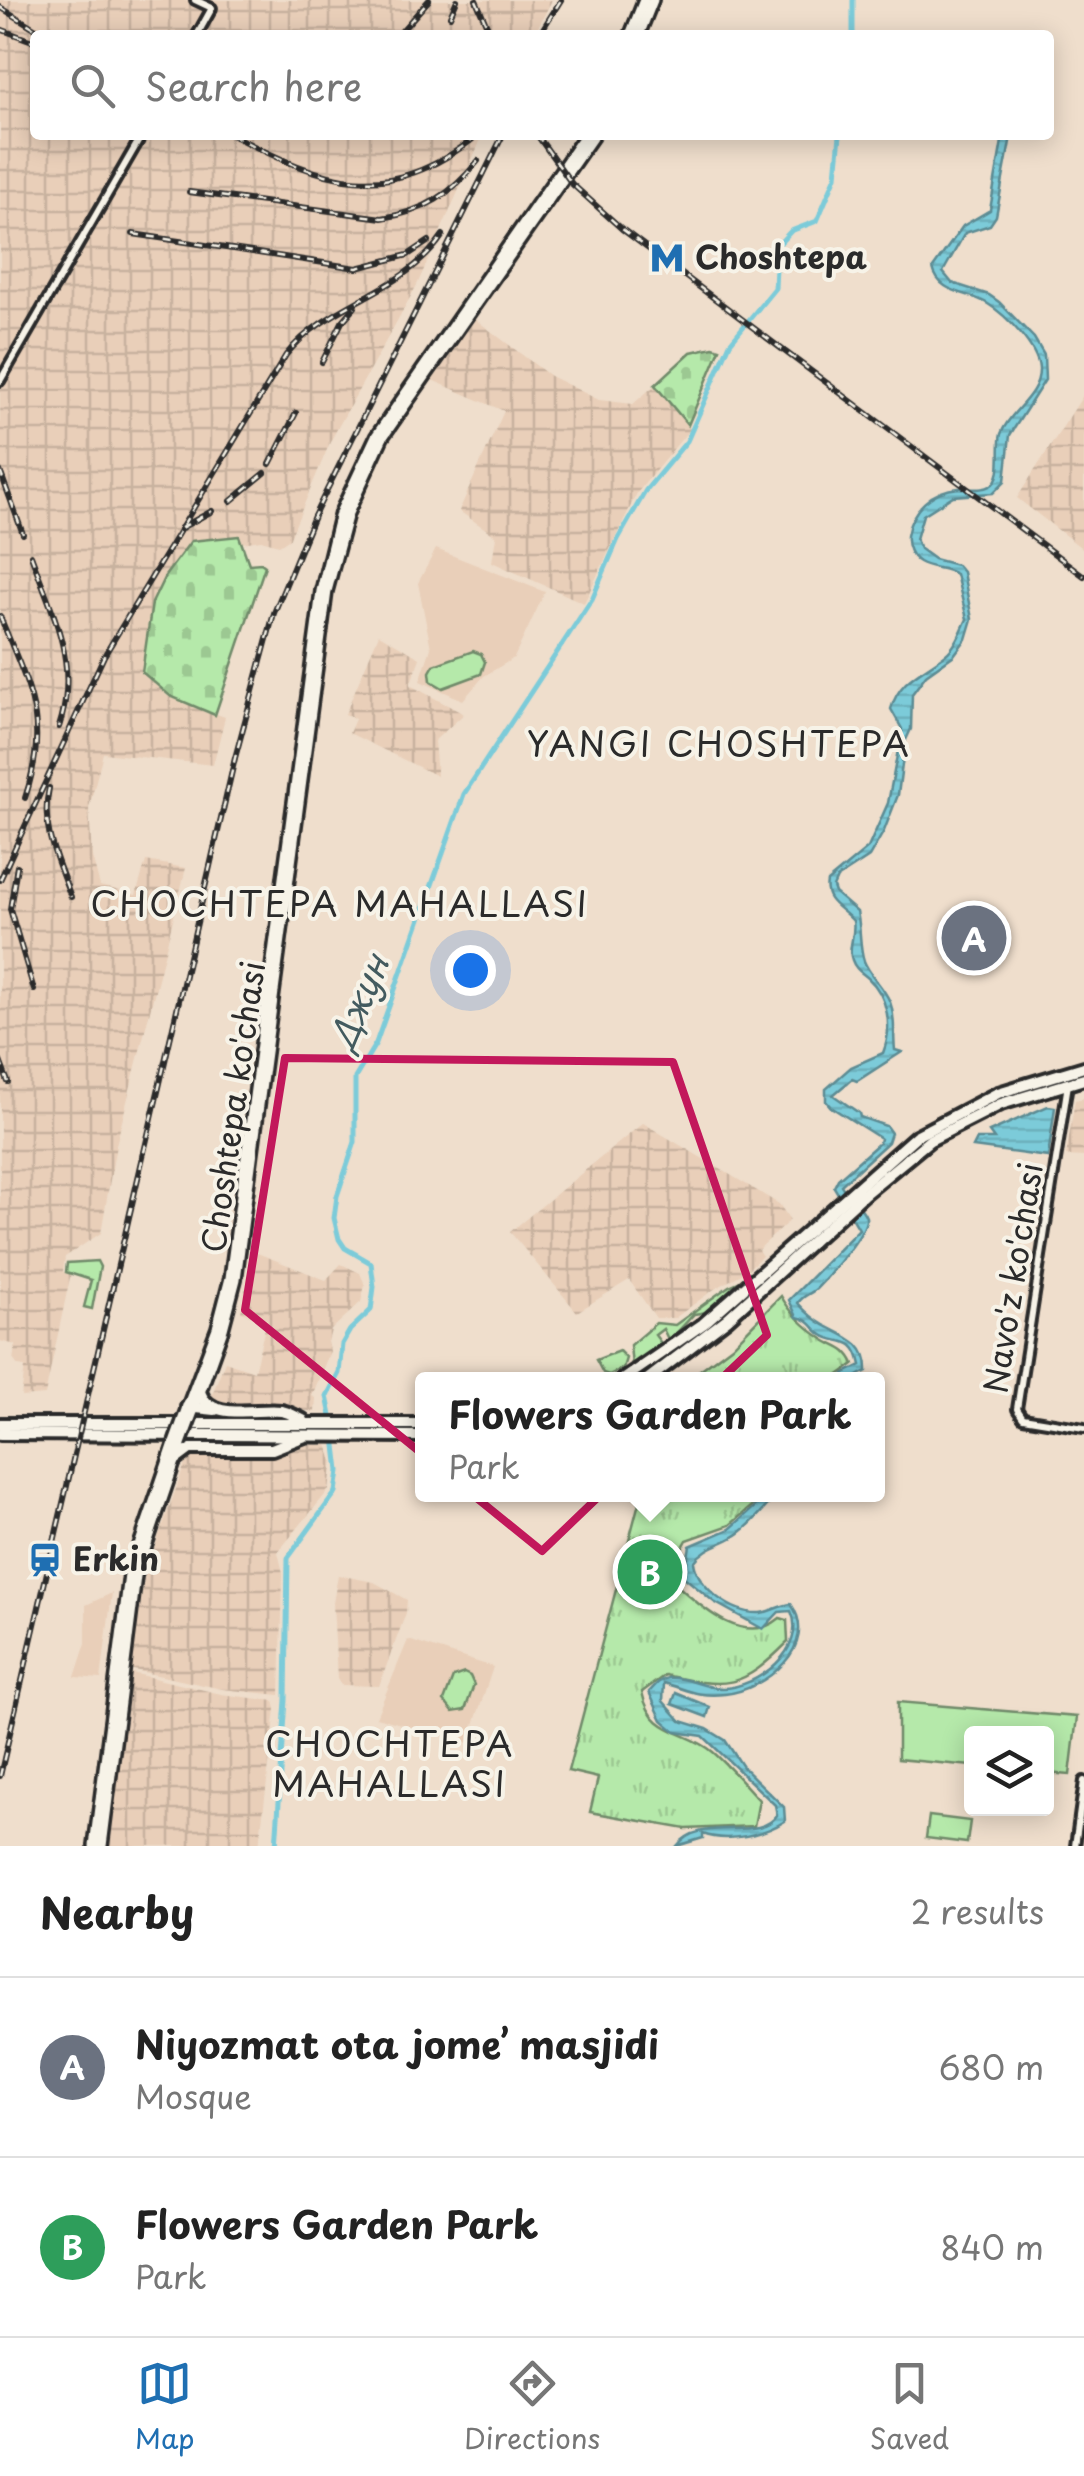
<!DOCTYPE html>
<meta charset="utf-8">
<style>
:root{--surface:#fff;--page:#f2f2f2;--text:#222;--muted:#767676;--line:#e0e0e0;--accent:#1f6fb2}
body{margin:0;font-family:"Playpen Sans",sans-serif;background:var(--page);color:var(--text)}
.controls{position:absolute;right:30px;bottom:30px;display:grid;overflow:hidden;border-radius:10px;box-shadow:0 5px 25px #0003}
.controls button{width:90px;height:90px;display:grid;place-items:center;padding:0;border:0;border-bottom:2px solid var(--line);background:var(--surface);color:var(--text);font:50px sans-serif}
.you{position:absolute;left:470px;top:970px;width:35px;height:35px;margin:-25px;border:8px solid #fff;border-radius:50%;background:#1a73e8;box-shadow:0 0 0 15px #1a73e833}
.badge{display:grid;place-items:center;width:65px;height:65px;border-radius:50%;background:var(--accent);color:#fff;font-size:32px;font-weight:700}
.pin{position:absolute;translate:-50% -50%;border:5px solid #fff;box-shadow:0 2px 10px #0006}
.popup{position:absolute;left:415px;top:1372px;width:470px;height:130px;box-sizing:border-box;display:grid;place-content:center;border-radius:10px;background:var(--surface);filter:drop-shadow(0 2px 8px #0005);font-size:32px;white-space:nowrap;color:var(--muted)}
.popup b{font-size:38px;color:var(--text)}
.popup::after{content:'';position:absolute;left:50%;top:100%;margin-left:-20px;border:20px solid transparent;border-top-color:var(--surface)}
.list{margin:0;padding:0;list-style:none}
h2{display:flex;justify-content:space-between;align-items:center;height:130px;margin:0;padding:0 40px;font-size:42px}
h2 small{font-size:32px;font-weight:400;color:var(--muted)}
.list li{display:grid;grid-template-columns:65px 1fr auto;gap:30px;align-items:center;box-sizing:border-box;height:180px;padding:0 40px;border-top:2px solid var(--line)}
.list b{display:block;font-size:38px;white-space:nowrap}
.list p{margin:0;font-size:32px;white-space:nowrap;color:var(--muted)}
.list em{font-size:32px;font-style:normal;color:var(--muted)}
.icon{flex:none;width:55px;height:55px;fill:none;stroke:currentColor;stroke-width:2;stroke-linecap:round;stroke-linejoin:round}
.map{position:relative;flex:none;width:1084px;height:1846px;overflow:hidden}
.search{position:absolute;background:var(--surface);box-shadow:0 5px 25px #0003;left:30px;right:30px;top:30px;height:110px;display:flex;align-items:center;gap:25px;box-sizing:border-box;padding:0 35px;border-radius:10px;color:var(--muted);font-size:38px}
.sheet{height:490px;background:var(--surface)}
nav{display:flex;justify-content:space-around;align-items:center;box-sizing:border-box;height:140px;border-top:2px solid var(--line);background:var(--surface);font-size:28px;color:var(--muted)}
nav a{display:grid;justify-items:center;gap:5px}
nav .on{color:var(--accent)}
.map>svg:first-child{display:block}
.built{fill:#e9cfb9}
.industrial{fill:url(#industrial-grid)}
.grass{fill:#b5e9aa;stroke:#708a6a;stroke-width:2.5}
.cemetery{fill:url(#cemetery-stones);stroke:#708a6a;stroke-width:2.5}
.park{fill:url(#park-tufts);stroke:#708a6a;stroke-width:2.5}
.water{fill:url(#water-rules);stroke:#5c8b93;stroke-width:2.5}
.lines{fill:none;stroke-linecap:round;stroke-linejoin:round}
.canal{stroke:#7ccbd9;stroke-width:5}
.tertiary-casing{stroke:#2b2b2b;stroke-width:14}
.primary-casing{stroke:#2b2b2b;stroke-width:16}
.trunk-casing{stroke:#2b2b2b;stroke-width:18}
.tertiary{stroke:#f7f3e8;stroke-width:6}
.primary{stroke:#f7f3e8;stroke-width:9}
.trunk{stroke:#f7f3e8;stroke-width:10}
.rail-casing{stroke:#2b2b2b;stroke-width:6}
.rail{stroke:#f7f3e8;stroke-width:2.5;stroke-dasharray:8;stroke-linecap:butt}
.primary-bridge-casing{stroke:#2b2b2b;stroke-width:16;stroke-linecap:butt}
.primary-bridge{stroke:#f7f3e8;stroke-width:9}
.marked{fill:none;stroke:#c2185b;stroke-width:8;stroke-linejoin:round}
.labels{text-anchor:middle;stroke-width:8;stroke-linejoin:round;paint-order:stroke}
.poi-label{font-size:32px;font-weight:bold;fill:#2b2b2b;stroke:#f7f3e8;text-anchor:start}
.street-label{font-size:32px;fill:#2b2b2b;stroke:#f7f3e8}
.neighbourhood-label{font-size:35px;letter-spacing:2.5px;fill:#2b2b2b;stroke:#f7f3e8}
.water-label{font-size:35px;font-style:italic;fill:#435b5f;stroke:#f7f3e8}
</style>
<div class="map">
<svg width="1084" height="1846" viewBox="0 0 1084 1846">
<defs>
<pattern id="industrial-grid" width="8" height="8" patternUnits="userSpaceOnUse" patternTransform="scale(2.5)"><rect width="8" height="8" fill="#e9cfb9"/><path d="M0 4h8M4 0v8" fill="none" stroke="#c8b29f"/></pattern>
<pattern id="cemetery-stones" width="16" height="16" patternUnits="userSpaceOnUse" patternTransform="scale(2.5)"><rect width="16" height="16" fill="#b5e9aa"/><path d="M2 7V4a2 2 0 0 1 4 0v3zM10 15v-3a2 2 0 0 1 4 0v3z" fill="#9cc892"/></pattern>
<pattern id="park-tufts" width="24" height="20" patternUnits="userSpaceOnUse" patternTransform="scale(2.5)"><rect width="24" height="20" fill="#b5e9aa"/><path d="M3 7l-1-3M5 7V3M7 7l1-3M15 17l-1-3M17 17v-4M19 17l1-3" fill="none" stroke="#9cc892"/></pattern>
<pattern id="water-rules" width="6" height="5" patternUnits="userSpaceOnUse" patternTransform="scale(2.5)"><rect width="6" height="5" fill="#7ccbd9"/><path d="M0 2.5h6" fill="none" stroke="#6baeba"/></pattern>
</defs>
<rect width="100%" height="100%" fill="#efdecc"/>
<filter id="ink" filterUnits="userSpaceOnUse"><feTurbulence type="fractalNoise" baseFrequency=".01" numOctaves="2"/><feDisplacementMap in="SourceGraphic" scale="20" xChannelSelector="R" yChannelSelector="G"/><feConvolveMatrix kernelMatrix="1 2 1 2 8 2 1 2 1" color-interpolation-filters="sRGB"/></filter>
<g filter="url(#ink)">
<g class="built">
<polygon points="436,549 545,592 514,658 484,676 463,700 420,681 431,648 418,583"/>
<polygon points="112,1593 101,1679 75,1677 86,1643 86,1605"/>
<polygon points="408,1640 493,1667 468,1743 376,1717"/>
</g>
<g class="industrial">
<polygon points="0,0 552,0 534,35 35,35 35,135 483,135 417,285 331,440 290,538 279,545 261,540 242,543 239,535 191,541 165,576 142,672 169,697 225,717 213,765 103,753 89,808 92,857 100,886 136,895 146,861 186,868 116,1145 101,1233 65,1257 63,1272 71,1273 45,1395 21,1397 25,1367 18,1366 13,1359 16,1345 0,1341"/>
<polygon points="475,319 550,376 599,400 633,404 655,385 690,429 637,493 584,603 492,562 496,536 459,511 504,411 432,380"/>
<polygon points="1084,394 1084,550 1017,498"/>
<polygon points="379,634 420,658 410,685 464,714 434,741 437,776 349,733 355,719 345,714"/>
<polygon points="1084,1098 1084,1157 1066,1156 1075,1100"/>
<polygon points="643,1123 779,1204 790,1220 758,1250 762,1256 745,1272 713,1290 675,1318 656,1318 629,1280 577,1312 510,1232"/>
<polygon points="252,1251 326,1280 341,1264 360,1273 365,1285 361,1302 331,1330 328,1342 330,1351 312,1396 316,1398 315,1412 275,1406 217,1405 210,1400 225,1361 254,1371 267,1320 241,1312"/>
<polygon points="306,1445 327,1445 333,1460 329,1490 278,1552 283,1573 280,1695 222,1689 129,1669 145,1574 189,1453 279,1454"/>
<polygon points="338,1575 374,1582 407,1600 406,1613 379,1686 341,1685 337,1679 333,1603"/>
<polygon points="128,1672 221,1694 274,1701 276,1709 259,1846 107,1846"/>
</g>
<g class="grass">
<polygon points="473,651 481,654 485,662 481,674 443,688 431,681 430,672 434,665"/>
<polygon points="97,1261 100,1267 92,1309 84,1307 91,1280 66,1272 67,1263"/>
<polygon points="741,1281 708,1312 694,1314 669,1341 663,1329 655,1335 663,1346 632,1366 630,1345 656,1323 675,1325 729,1286"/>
<polygon points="619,1351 626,1358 623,1368 609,1375 603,1373 596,1360"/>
<polygon points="464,1673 470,1676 474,1685 465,1710 453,1712 444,1701 453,1677"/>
<polygon points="898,1702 1077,1717 1070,1775 1047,1773 1046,1734 972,1734 971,1766 898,1759"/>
<polygon points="929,1816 970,1821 967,1843 926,1838"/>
</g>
<g class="cemetery">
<polygon points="713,347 720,349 688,425 655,385 691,352"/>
<polygon points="239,536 249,564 261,563 265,566 215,715 170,696 142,672 152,603 165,576 191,541"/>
</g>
<g class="park">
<path d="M 781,1296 C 791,1314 805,1327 823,1339 C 836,1348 847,1347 854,1364 L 833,1379 L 688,1379 L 732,1346 Z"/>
<path d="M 641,1495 L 765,1495 L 730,1525 L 687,1540 L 677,1558 L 678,1586 C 704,1610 746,1647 780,1618 L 787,1620 L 788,1642 C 741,1689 727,1689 665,1675 L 642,1692 C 651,1736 686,1729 713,1752 C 729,1766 744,1784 759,1800 L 754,1826 L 686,1829 L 590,1812 L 598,1778 L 568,1771 Z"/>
</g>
<g class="water">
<path d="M 996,135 L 1007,135 L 1010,142 L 996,216 L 990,225 L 965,233 L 943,272 L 952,283 L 989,295 L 999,302 L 1034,338 L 1044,355 L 1045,380 L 1010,435 L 1005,481 L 993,493 L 953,496 L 923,515 L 916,539 L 920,549 L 934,559 L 957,565 L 963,572 L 972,619 L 966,639 L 954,655 L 926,675 L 912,694 L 911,729 L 905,742 L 898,795 L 884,831 L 869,857 L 837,878 L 833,887 L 835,893 L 857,912 C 861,928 859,946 864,961 C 869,975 884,987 890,1002 C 896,1018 893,1033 895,1050 L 902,1052 L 857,1081 L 852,1079 L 833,1095 L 859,1113 L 860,1117 L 886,1126 L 891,1133 L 888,1142 L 841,1185 C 847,1196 862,1205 866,1217 C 869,1231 827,1278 816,1289 C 809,1295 803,1295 798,1303 C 805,1311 815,1320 824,1325 C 846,1337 868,1342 867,1371 L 852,1379 L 840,1379 L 845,1373 L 861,1365 C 855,1335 841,1345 824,1336 C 813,1330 812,1320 797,1317 L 789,1300 L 859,1229 L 834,1187 L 838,1179 L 879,1143 L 880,1138 L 831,1107 L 826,1101 L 826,1089 L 851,1067 L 883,1053 C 893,1028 888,996 868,978 C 861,972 855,969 852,960 C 847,948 856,934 853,921 C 842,908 823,902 827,882 L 868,848 L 888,803 L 902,729 L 891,709 C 900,678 922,673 946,654 C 956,646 961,631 967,619 L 956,574 C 944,567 931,569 919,562 C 911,557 906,546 907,536 C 911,509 932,490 959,488 C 969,488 981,491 990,486 C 1005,478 997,448 1001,434 C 1009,411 1040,396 1039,369 C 1038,348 1006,315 988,304 C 969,291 939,295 933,268 L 963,226 L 990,210 L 1002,141 Z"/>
<polygon points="1048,1106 1055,1107 1048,1157 973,1147 977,1139 994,1139 989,1132"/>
<path d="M 769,1494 L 777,1495 C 766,1506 755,1521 742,1531 C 726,1545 707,1544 694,1562 C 697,1587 733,1615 760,1613 C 771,1612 780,1605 791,1604 C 820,1646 765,1690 725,1694 C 697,1697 689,1690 664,1683 L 663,1701 L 681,1721 L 707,1729 L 725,1740 L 743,1767 L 784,1807 L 785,1821 C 764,1835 727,1843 703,1834 L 703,1838 L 677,1846 C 700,1814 760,1843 777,1815 L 775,1805 L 703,1736 L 676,1732 L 662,1720 L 649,1692 C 655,1686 658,1680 668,1678 C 686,1676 703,1688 722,1688 C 757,1688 808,1649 791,1611 L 779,1612 L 763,1629 L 714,1602 L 684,1577 L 690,1546 L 730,1529 Z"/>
<polygon points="676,1693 710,1707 707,1717 672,1704"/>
</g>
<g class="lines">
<g class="canal">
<polyline points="853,0 853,35"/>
<polyline points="332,1421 327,1396 339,1373 342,1344 350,1330 371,1310 374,1287 371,1263 345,1248 339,1239 334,1218 337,1196 355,1142 355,1078 376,1043 464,794 592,599 618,539 646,490 687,441 730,343 775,288 777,246 791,231 817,221 836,176 840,135"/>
<polyline points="276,1846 286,1700 288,1558 336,1492 339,1471 335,1437"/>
</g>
<g class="tertiary-casing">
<g id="tertiary">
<polyline points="195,0 212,8 197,35"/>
<polyline points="0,381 142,135"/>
<polyline points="1068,1084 1017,1409 1023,1418 1084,1428"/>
<polyline points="1075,1846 1084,1781"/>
</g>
</g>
<g class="primary-casing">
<g id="primary">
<polyline points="630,35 644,0"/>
<polyline points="639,35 653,0"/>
<polyline points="186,1410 217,1328 230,1278 321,591 340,513 376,436 585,135"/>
<polyline points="193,1412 223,1329 236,1279 327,591 348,513 383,437 594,135"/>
<polyline points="94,1846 129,1575 174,1443"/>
<polyline points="102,1846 136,1576 181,1444"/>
</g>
</g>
<g class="trunk-casing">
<g id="trunk">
<polyline points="622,1380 703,1324 916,1136 998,1093 1084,1067"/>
<polyline points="647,1380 727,1319 863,1195 930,1140 1001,1104 1084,1079"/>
<path d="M 200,1392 C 210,1422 256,1408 281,1411 C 289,1412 296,1417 303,1420"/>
<polyline points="187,1407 215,1410"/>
<polyline points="0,1424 422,1424"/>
<polyline points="0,1434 422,1436"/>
<polyline points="174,1461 190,1449 272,1449 305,1436"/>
</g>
</g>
<use href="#tertiary" class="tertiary"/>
<use href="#primary" class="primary"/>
<use href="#trunk" class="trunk"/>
<g class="rail-casing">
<g id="rail">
<polyline points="476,0 491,35"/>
<polyline points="0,7 46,35"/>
<polyline points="450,16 457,0"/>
<polyline points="0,29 35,42"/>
<polyline points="398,35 429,0"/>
<polyline points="539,35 561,0"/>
<path d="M 232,135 C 325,183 387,208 478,135"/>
<polyline points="537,135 572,184 622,229 1084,576"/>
<path d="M 189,192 L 382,218 C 424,212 452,194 478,161"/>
<polyline points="133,234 357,268 408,255 429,241"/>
<polyline points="322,362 342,322 355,307"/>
<polyline points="270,464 296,413"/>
<polyline points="0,471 23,534"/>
<polyline points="231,501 265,473"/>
<polyline points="181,528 212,511"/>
<path d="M 31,555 C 53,615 80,663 59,727"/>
<path d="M 0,616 C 28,687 51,720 25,798"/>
<path d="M 49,788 C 40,827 58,862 71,897"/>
<polyline points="17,866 10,909 34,990"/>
<path d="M 0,880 L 104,656 L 286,355 C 329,301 405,293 443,235"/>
<polyline points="0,1061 8,1082"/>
<polyline points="0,1776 235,758 274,613 314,516 503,135"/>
</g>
</g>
<use href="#rail" class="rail"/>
<g class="primary-bridge-casing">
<g id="primary-bridge">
<polyline points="174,1443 186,1410"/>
<polyline points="181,1444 193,1412"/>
</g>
</g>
<use href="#primary-bridge" class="primary-bridge"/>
</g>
</g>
<path class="marked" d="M 285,1058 L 673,1062 L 767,1335 L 542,1551 L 245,1310 Z"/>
<defs>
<g id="metro-bare" transform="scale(2.7)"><path d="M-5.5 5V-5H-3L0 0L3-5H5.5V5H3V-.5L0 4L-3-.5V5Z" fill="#1f6fb2" stroke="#f7f3e8" stroke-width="2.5" paint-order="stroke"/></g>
<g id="station-bare" transform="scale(2.7)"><path d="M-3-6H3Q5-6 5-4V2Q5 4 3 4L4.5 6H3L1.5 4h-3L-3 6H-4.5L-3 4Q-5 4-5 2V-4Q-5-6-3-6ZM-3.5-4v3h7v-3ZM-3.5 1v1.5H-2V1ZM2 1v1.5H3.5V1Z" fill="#1f6fb2" stroke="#f7f3e8" stroke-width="2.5" paint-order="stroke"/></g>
</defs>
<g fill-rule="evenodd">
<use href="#metro-bare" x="667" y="258"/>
<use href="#station-bare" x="45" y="1560"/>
</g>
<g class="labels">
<g class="poi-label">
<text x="695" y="269">Choshtepa</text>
<text x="73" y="1571">Erkin</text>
</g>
<g class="street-label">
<text transform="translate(234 1107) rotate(-82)" y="11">Choshtepa ko'chasi</text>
<text transform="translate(1014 1278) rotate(-81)" y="11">Navo'z ko'chasi</text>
</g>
<g class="neighbourhood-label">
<text x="719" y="757">YANGI CHOSHTEPA</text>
<text x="340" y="917">CHOCHTEPA MAHALLASI</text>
<text x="390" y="1757">CHOCHTEPA<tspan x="390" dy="40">MAHALLASI</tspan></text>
</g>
<g class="water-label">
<text transform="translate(360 1002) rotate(-67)" y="12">Джун</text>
</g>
</g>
</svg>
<div class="controls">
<button><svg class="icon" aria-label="layers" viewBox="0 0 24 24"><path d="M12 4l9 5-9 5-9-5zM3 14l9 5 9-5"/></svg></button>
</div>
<div class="you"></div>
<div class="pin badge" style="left:974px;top:938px;background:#6b7280">A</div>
<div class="pin badge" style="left:650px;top:1572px;background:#2e9e5b">B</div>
<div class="popup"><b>Flowers Garden Park</b>Park</div>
<div class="search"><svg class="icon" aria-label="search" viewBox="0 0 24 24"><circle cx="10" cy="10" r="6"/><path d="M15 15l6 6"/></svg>Search here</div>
</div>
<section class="sheet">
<h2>Nearby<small>2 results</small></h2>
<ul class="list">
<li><span class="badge" style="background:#6b7280">A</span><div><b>Niyozmat ota jome’ masjidi</b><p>Mosque</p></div><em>680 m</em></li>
<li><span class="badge" style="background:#2e9e5b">B</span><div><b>Flowers Garden Park</b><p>Park</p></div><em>840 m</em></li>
</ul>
</section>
<nav>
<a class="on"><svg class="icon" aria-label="map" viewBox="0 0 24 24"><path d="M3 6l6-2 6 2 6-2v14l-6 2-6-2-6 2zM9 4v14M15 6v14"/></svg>Map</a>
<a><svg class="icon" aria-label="directions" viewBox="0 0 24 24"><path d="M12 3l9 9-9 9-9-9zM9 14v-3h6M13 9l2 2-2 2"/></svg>Directions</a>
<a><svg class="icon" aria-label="saved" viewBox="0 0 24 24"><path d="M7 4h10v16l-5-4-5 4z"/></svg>Saved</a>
</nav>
